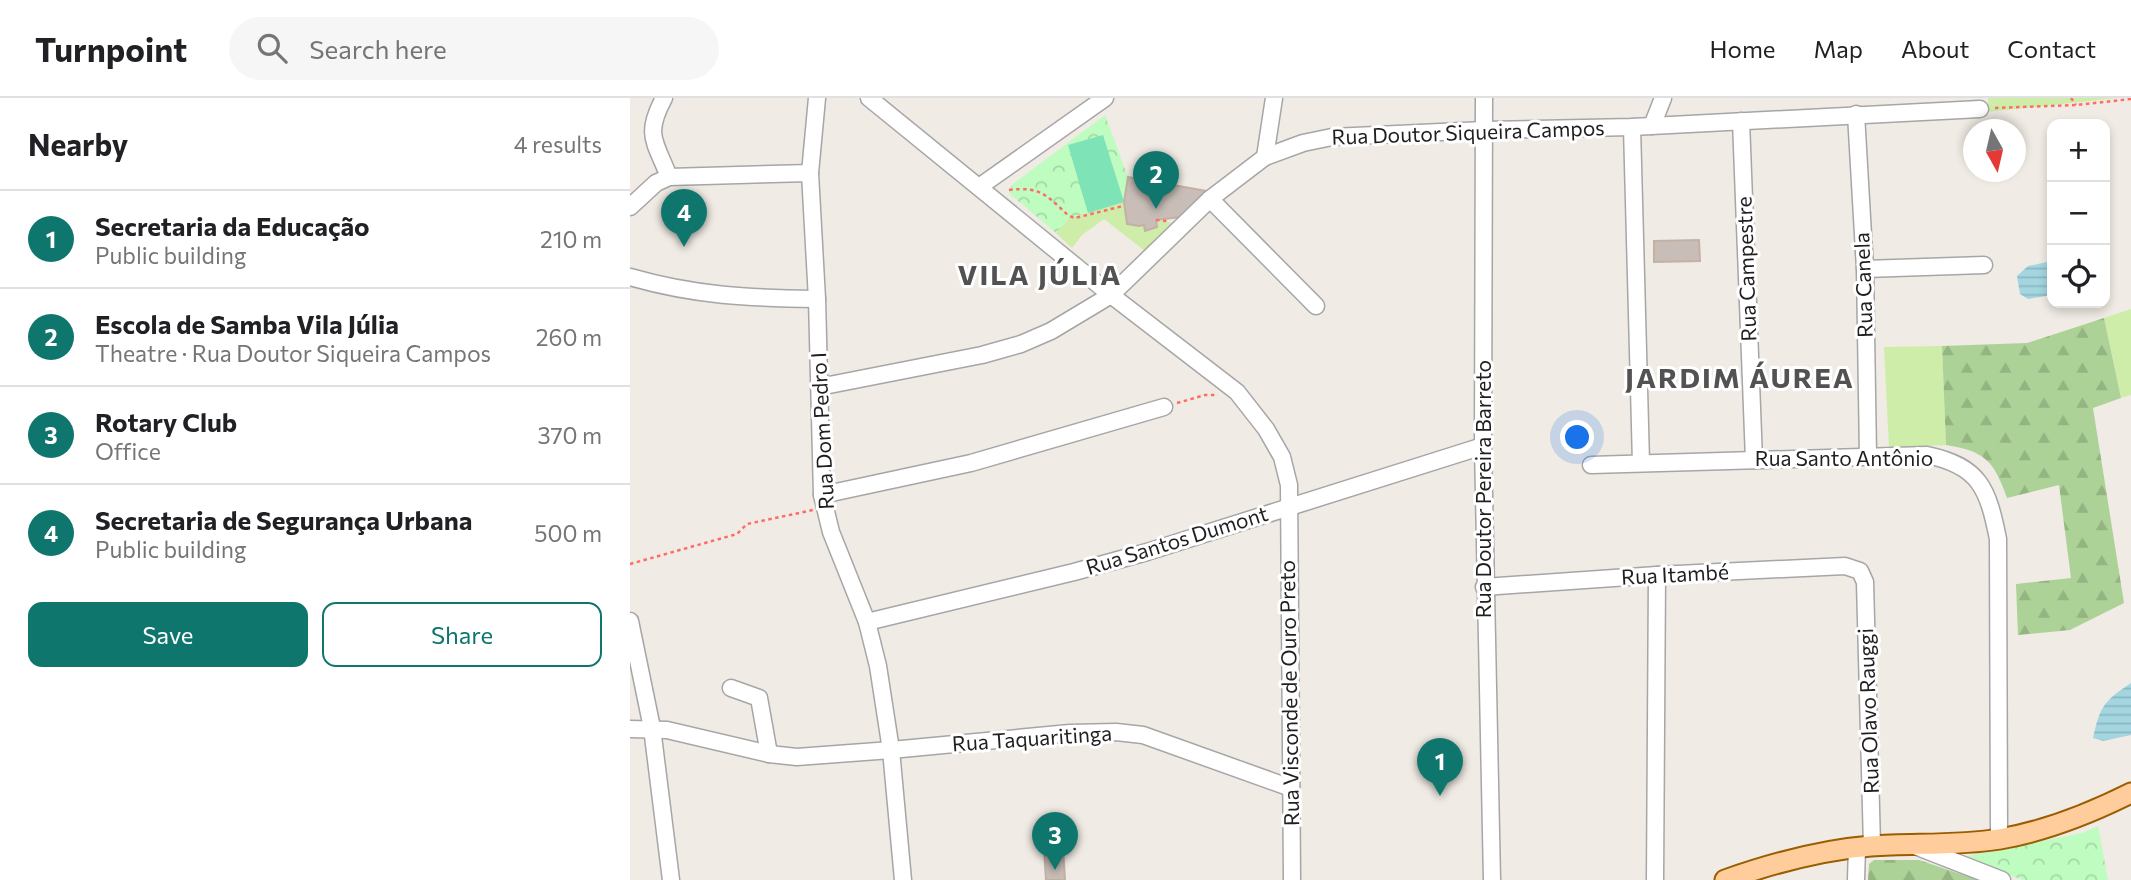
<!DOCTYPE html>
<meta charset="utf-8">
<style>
:root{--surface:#fff;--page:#f6f6f6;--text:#202124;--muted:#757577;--line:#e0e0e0;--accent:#0f766e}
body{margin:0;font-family:Commissioner,sans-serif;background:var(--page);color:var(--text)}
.controls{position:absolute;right:21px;top:21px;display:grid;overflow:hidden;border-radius:14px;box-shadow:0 4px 10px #0003}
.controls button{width:63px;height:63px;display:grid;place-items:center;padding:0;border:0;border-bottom:2px solid var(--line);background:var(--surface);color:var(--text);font:35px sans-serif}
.compass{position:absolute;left:1333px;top:21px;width:63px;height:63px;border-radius:50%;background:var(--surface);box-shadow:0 4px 10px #0003;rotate:172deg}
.you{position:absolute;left:948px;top:340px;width:24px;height:24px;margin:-18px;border:5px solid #fff;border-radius:50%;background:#1a73e8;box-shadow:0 0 0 10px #1a73e833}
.badge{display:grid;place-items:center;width:46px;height:46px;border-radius:50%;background:var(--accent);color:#fff;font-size:23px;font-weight:700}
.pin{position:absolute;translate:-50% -58px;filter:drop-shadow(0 2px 4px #0008)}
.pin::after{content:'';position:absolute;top:37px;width:24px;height:21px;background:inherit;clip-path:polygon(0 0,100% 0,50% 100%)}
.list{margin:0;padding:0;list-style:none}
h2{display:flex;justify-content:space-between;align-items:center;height:91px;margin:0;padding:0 28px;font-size:30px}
h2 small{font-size:23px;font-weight:400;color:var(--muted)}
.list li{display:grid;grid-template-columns:46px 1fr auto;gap:21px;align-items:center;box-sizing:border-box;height:98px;padding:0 28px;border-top:2px solid var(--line)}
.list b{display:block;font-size:26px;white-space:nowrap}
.list p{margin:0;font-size:23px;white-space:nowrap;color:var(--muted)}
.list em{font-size:23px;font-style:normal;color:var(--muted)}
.actions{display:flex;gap:14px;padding:21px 28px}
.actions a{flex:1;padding:16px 0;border:2px solid var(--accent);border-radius:14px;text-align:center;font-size:24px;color:var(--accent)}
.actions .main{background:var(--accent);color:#fff}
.icon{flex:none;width:38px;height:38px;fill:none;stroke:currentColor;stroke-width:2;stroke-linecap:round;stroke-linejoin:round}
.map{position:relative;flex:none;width:1501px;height:782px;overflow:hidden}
header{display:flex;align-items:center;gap:42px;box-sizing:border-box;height:98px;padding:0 35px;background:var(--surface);border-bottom:2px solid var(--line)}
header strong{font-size:33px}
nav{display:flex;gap:38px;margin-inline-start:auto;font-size:24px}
.search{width:490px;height:63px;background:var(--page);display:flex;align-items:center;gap:18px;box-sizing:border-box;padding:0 24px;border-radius:38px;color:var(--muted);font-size:26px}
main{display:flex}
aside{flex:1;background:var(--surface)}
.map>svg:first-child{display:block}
.grass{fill:#ceeda8}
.forest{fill:url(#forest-firs)}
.park{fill:url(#park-crowns)}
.pitch{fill:#7ee3b6}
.water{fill:url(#water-rules)}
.building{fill:#c8bdb7;stroke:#c3b1a6;stroke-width:2}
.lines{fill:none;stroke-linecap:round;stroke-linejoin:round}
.minor-casing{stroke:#a6a6a6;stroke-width:19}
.major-casing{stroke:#9a5d00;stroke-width:23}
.path{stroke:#ff6c67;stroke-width:2.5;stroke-dasharray:3.5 3.5;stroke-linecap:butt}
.minor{stroke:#fff;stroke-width:16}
.major{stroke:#ffcd9b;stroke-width:19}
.labels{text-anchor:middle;stroke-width:6;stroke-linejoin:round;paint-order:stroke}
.street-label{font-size:21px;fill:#1f1f1f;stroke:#fff}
.district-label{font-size:28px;font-weight:bold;letter-spacing:2px;fill:#525252;stroke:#fff}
</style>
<header>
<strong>Turnpoint</strong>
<div class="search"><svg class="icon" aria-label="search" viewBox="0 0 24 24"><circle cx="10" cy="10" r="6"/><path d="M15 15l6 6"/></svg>Search here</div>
<nav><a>Home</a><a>Map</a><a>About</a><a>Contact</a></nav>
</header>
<main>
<aside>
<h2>Nearby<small>4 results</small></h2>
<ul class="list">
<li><span class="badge">1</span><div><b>Secretaria da Educação</b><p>Public building</p></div><em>210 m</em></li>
<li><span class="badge">2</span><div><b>Escola de Samba Vila Júlia</b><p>Theatre · Rua Doutor Siqueira Campos</p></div><em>260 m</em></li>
<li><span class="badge">3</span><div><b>Rotary Club</b><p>Office</p></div><em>370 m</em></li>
<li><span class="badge">4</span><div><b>Secretaria de Segurança Urbana</b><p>Public building</p></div><em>500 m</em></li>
</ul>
<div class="actions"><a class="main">Save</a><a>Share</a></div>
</aside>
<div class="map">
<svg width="1501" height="782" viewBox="0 0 1501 782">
<defs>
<pattern id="forest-firs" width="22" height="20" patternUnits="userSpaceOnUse" patternTransform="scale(1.75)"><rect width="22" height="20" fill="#acd297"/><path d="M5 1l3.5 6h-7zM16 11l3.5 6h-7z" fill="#94b482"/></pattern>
<pattern id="park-crowns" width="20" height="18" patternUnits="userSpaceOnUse" patternTransform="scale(1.75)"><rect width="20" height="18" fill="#bffcc0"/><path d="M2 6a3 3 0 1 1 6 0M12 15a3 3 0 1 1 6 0" fill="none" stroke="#a4d8a5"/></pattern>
<pattern id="water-rules" width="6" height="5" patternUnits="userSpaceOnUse" patternTransform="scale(1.75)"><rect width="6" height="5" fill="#a3d6e0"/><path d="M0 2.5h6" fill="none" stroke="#8cb7c0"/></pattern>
</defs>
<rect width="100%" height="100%" fill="#f0ebe4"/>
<g class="grass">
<polygon points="1358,0 1488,0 1358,14"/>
<polygon points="494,104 497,126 509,128 514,127 516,133 526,129 526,122 544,125 515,153 474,121 452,137 442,150 426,135 439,120"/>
<polygon points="1501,211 1501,297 1491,300 1474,220"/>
<polygon points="1312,248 1316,347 1259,350 1254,249"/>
</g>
<g class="forest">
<path d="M 1474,220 L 1491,300 L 1463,310 L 1494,505 L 1440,532 L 1388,537 L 1386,486 L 1441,480 L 1429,387 L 1377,400 C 1364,363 1355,353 1316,347 L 1312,248 L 1397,245 Z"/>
<polygon points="1244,762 1289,762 1348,782 1238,782 1239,766"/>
</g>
<g class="park">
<polygon points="475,17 498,79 494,104 439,120 426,135 380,96 379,92 383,86"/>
<polygon points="1468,728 1478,782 1393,782 1332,759 1452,735"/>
</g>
<polygon class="pitch" points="473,37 494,104 458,115 438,47"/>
<g class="water">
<polygon points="1422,163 1422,197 1398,201 1390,196 1387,178 1398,168"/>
<path d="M 1501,585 L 1501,637 L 1473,643 L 1463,640 C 1470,608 1474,603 1501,585 Z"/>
</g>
<g class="building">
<polygon points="498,79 576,93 551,119 526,122 527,129 515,133 514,127 509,128 497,126 494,104"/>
<polygon points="1069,142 1070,163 1024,164 1024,143"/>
<polygon points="414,750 433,750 435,782 416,782"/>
</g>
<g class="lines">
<g class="minor-casing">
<g id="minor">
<path d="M 34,0 C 14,37 25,43 39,79"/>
<polyline points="187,0 180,75 187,201 192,397 201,434 237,524 248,568 261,652 273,782"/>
<polyline points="239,0 481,197 607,294 636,331 652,359 659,387 662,782"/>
<polyline points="854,0 853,348 862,782"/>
<polyline points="1226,16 1235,171 1238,358"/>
<polyline points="1111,23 1124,362"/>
<polyline points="1022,28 1033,0"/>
<polyline points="1002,29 1011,365"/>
<polyline points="635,59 644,0"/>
<polyline points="349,89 475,0"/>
<polyline points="580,101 686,208"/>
<polyline points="0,109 26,85 39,79 180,75"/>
<polyline points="1235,171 1354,167"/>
<path d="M 0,179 C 66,198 119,200 187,201"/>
<polyline points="189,289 352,257 391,246 421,233 481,197 580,101 635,59 673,45 702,39 854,32 1002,29 1350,11"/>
<path d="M 961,367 L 1297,357 C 1350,368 1358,391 1368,441 L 1369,741"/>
<polyline points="192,397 341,365 534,309"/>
<polyline points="854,489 1027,477 1215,468 1230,473 1235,484 1242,748"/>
<polyline points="0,523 22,630 41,782"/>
<polyline points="237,524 444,474 517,454 853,348"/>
<polyline points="101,590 129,600 139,656"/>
<polyline points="0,631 37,632 139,656 167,659 261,652 440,635 486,634 513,637 661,690"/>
<polyline points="1285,748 1372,782"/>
<polyline points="1025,782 1027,477"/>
<polyline points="1226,782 1227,750"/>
</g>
</g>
<g class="major-casing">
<path id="major" d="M 1095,782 C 1143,765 1191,752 1241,748 C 1284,745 1327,748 1370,741 C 1416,733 1459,716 1501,695"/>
</g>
<g class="path">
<polyline points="1441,0 1446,7"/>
<polyline points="1365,10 1446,7 1501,1"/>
<path d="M 379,92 C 411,88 417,98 439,118 L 445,120 L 493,108"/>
<polyline points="526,122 537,123"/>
<polyline points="547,305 575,297 588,297"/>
<polyline points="0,466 107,436 117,426 183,412"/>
</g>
<use href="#minor" class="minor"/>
<use href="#major" class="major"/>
</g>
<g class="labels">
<g class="street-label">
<text transform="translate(838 35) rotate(-2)" y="7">Rua Doutor Siqueira Campos</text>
<text transform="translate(1117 171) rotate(-92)" y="7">Rua Campestre</text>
<text transform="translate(1234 187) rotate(-92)" y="7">Rua Canela</text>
<text transform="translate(193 333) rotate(-93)" y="7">Rua Dom Pedro I</text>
<text x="1214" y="368">Rua Santo Antônio</text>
<text transform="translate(854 391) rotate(-90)" y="7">Rua Doutor Pereira Barreto</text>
<text transform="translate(547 443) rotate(-17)" y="7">Rua Santos Dumont</text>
<text transform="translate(1045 477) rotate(-3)" y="7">Rua Itambé</text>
<text transform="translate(660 595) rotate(-91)" y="7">Rua Visconde de Ouro Preto</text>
<text transform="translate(1239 613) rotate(-92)" y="7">Rua Olavo Rauggi</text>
<text transform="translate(402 641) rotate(-4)" y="7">Rua Taquaritinga</text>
</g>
<g class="district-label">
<text x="410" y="187">VILA JÚLIA</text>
<text x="1110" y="290">JARDIM ÁUREA</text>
</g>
</g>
</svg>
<div class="controls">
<button>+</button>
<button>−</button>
<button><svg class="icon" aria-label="locate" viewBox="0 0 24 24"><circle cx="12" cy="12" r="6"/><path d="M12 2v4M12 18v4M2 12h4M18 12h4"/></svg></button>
</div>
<svg class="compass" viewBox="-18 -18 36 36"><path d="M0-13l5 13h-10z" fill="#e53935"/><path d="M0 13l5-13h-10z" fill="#757577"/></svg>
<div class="you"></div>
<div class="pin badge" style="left:810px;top:698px">1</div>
<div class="pin badge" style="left:526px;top:111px">2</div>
<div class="pin badge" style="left:425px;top:772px">3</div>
<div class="pin badge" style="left:54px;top:149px">4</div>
</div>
</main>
